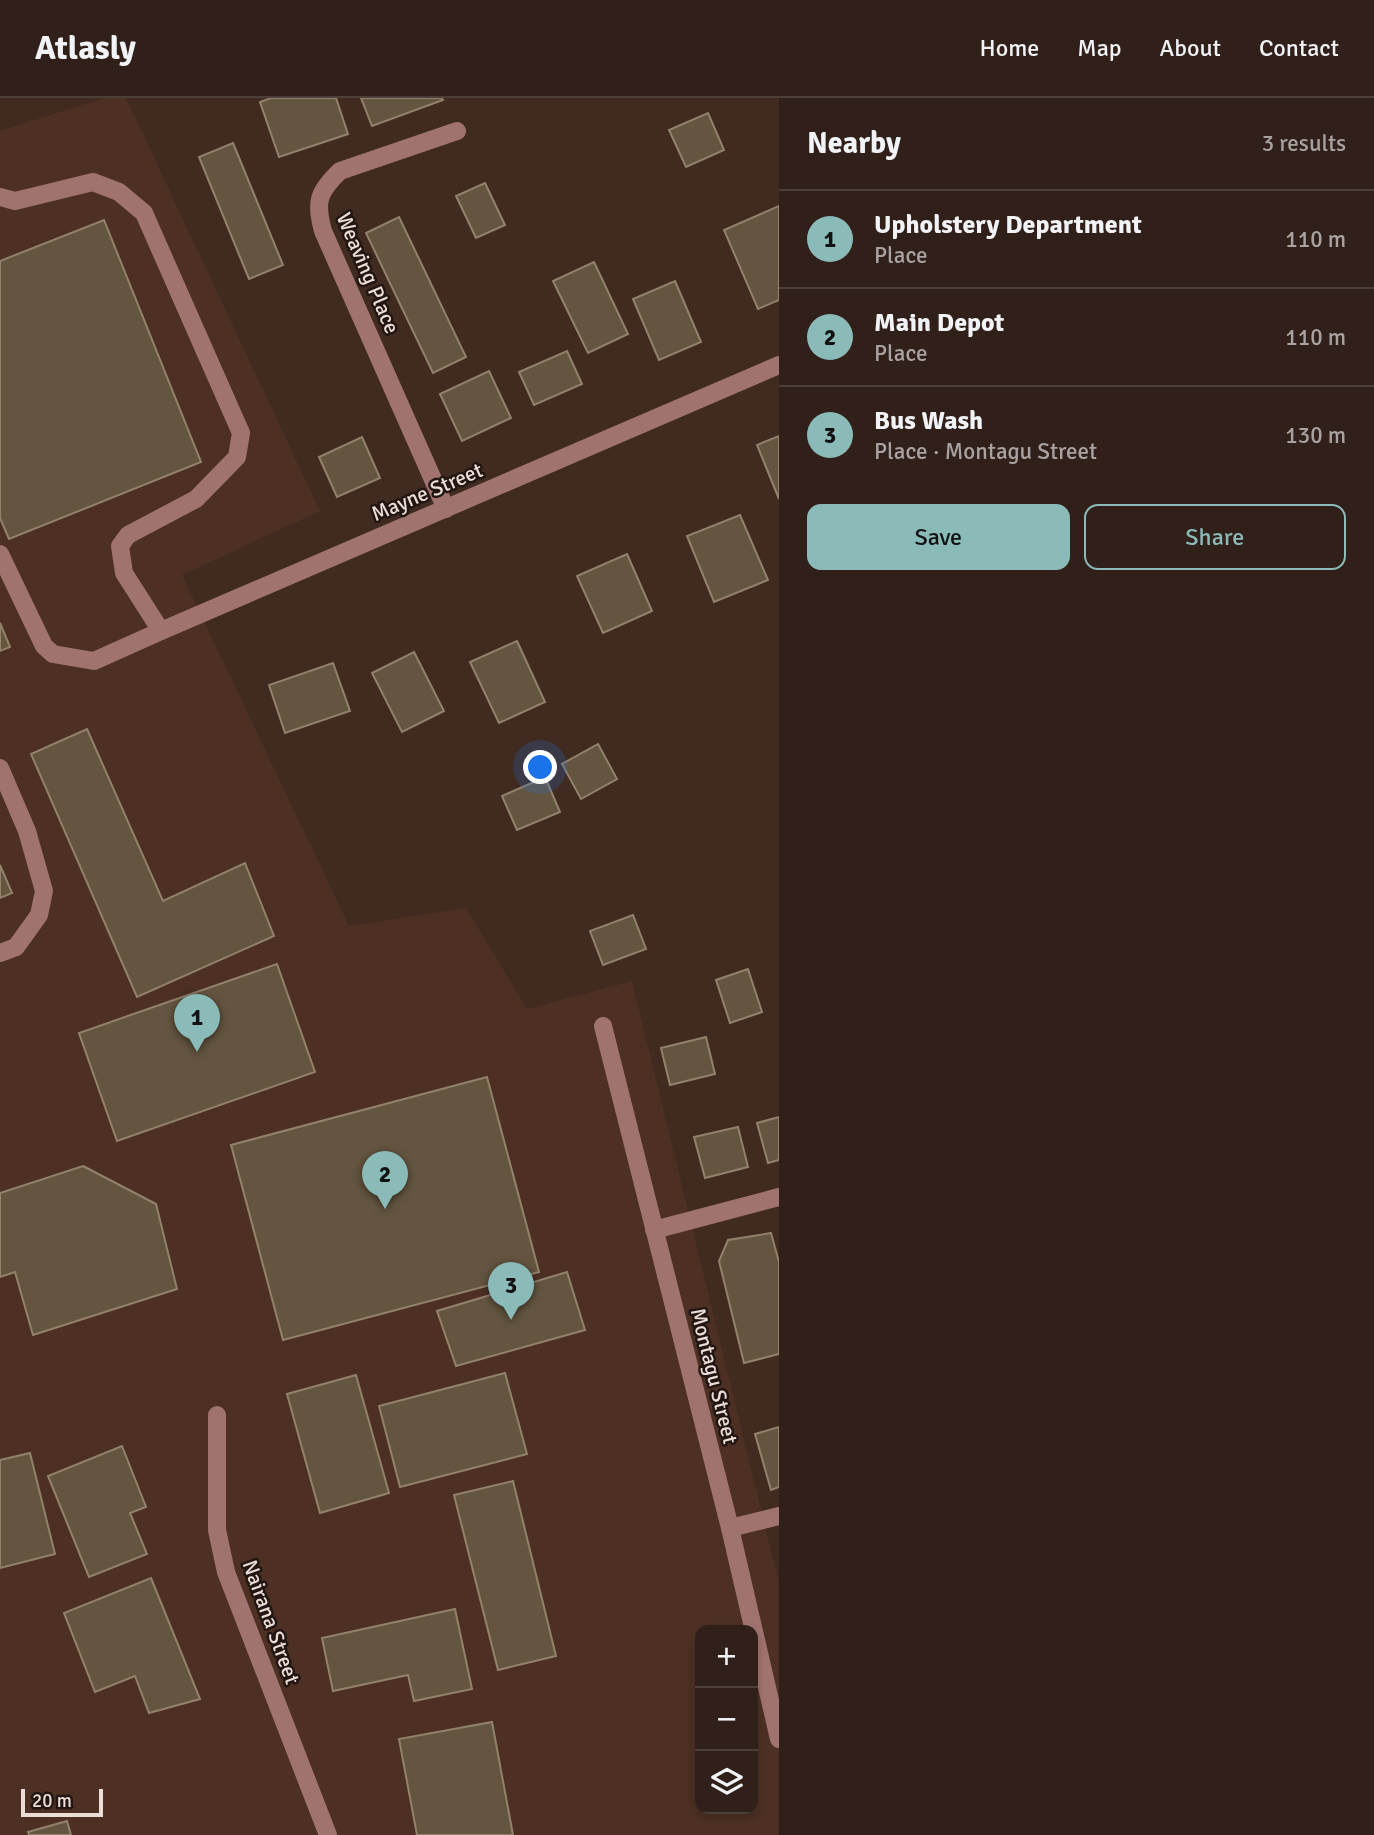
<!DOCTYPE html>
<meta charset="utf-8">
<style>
:root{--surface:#312019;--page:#392822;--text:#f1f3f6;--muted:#a8a3a2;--line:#4c3e38;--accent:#8bbbb9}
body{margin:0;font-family:Signika,sans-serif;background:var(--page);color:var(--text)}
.controls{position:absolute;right:21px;bottom:21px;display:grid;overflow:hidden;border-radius:14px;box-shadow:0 4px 10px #0003}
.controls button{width:63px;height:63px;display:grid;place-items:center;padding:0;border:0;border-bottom:2px solid var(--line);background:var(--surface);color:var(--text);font:35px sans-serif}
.scale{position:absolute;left:21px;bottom:18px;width:82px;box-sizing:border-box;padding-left:7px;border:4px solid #ecddd7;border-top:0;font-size:19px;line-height:24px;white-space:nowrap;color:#ecddd7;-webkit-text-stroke:5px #211612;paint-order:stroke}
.you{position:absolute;left:541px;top:670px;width:24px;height:24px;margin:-18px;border:5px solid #fff;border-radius:50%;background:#1a73e8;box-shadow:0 0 0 10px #1a73e833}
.badge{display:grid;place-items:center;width:46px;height:46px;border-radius:50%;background:var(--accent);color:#111;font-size:23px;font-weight:700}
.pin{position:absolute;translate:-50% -58px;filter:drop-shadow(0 2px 4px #0008)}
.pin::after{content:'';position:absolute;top:37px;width:24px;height:21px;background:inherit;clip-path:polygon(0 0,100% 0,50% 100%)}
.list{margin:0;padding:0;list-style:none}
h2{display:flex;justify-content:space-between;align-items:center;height:91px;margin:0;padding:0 28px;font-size:30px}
h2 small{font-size:23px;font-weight:400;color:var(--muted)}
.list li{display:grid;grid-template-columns:46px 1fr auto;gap:21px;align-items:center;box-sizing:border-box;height:98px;padding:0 28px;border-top:2px solid var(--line)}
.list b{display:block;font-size:26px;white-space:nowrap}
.list p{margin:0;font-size:23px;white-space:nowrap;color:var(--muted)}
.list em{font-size:23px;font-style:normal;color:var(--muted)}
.actions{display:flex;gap:14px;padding:21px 28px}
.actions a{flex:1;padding:16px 0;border:2px solid var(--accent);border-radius:14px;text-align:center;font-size:24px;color:var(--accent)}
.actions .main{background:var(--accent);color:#111}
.icon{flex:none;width:38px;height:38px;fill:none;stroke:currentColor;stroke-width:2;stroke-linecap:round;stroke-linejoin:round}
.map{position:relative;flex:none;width:779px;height:1737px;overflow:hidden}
header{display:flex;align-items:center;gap:42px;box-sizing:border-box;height:98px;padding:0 35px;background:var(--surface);border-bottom:2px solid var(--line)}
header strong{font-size:33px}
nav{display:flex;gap:38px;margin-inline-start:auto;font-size:24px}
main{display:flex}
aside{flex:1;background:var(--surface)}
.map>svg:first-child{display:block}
.built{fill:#4d3023;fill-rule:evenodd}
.building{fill:#645540;stroke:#92816b;stroke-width:2}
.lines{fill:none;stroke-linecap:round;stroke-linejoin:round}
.minor{stroke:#a0736f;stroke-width:18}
.labels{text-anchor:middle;stroke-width:5;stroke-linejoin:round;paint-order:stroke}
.street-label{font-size:21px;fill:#ecddd7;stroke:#211612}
</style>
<header>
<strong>Atlasly</strong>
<nav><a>Home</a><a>Map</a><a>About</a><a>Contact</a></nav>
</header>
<main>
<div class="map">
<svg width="779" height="1737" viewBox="0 0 779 1737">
<rect width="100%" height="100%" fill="#412b21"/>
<path class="built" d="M 104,0 L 126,0 L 320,413 L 182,477 L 349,828 L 466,810 L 527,911 L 632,883 L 779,1486 L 779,1737 L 0,1737 L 0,33 ZM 700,1532 L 753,1532 L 753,1711 L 700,1711 Z"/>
<g class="building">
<polygon points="271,0 336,0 348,36 279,59 260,4"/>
<polygon points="361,0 442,0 443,2 372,28"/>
<polygon points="708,15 724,52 686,69 669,32"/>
<polygon points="233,45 283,167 249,181 199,59"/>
<polygon points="485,85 505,127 476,140 456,98"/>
<polygon points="779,108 779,202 758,211 724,132"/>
<polygon points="399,119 466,259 433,275 366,135"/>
<polygon points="104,122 201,364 9,441 0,420 0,163"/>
<polygon points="594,164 628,236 588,255 553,183"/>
<polygon points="675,183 701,244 659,262 633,201"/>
<polygon points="567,253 582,286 534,307 519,274"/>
<polygon points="489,273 511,320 462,343 440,296"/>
<polygon points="779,338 779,401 757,347"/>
<polygon points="362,339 380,380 337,399 319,359"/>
<polygon points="740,417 768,482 714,504 687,438"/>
<polygon points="627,456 652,513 603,535 577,478"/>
<polygon points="0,525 10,549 0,553"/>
<polygon points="517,543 545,604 499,625 470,564"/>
<polygon points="414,554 444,613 402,634 372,575"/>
<polygon points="333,565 350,613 285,635 269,587"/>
<polygon points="87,631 163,803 245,765 274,838 137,899 31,656"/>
<polygon points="598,646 617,681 581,701 562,666"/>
<polygon points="545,679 560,714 517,732 502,698"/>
<polygon points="0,767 12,795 0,800"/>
<polygon points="633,817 646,851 603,867 590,833"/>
<polygon points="277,866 315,974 117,1043 79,935"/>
<polygon points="748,871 762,914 730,925 716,882"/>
<polygon points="706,939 715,976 670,987 661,950"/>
<polygon points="487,979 539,1174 283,1242 231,1047"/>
<polygon points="779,1019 779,1062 768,1065 757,1025"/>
<polygon points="738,1029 748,1069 705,1080 694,1039"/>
<polygon points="83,1068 156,1106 177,1191 33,1237 15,1174 0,1179 0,1095"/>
<polygon points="771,1135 779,1164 779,1256 744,1265 719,1163 728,1142"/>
<polygon points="567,1174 585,1232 456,1268 437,1213"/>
<polygon points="505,1275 527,1356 400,1389 379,1308"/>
<polygon points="356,1277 389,1395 320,1415 287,1296"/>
<polygon points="779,1329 779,1389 771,1392 755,1336"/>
<polygon points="122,1348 146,1409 130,1415 147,1456 89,1479 48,1378"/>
<polygon points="30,1355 55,1456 0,1470 0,1362"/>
<polygon points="513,1383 556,1558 498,1572 454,1397"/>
<polygon points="151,1480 200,1601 149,1615 135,1578 95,1594 64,1515"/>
<polygon points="455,1511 472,1591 414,1603 408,1577 333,1593 322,1540"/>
<polygon points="492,1624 513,1737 417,1737 399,1641"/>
<polygon points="67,1723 71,1737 29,1737 28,1734"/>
</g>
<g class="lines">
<g class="minor">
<polyline points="0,99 15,103 93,84 119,94 144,115 241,335 237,359 196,401 128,437 120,448 124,475 161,533"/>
<path d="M 446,411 L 323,133 C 315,104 318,94 340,73 L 457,33"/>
<polyline points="0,456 44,548 53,556 94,563 161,533 779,267"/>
<polyline points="0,670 27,733 44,793 39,817 16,849 0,855"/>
<polyline points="603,928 730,1430 779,1641"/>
<polyline points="654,1132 779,1099"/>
<polyline points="217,1317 217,1432 226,1474 328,1737"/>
<polyline points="730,1430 779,1418"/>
</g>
</g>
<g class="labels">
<g class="street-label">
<text transform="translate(368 175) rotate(67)" y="7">Weaving Place</text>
<text transform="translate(427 394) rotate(-23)" y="7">Mayne Street</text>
<text transform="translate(714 1278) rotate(76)" y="7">Montagu Street</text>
<text transform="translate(271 1524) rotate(70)" y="7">Nairana Street</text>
</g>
</g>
</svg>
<div class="controls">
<button>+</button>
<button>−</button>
<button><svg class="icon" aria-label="layers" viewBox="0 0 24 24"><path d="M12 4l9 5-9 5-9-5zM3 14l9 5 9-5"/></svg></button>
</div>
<div class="scale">20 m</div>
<div class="you"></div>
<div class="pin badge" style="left:197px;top:954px">1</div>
<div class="pin badge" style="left:385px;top:1111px">2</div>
<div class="pin badge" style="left:511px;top:1222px">3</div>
</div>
<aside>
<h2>Nearby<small>3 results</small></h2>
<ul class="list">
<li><span class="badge">1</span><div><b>Upholstery Department</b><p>Place</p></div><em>110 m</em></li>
<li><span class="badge">2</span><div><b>Main Depot</b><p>Place</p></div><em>110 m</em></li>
<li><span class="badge">3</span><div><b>Bus Wash</b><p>Place · Montagu Street</p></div><em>130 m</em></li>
</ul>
<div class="actions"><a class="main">Save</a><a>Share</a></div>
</aside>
</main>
